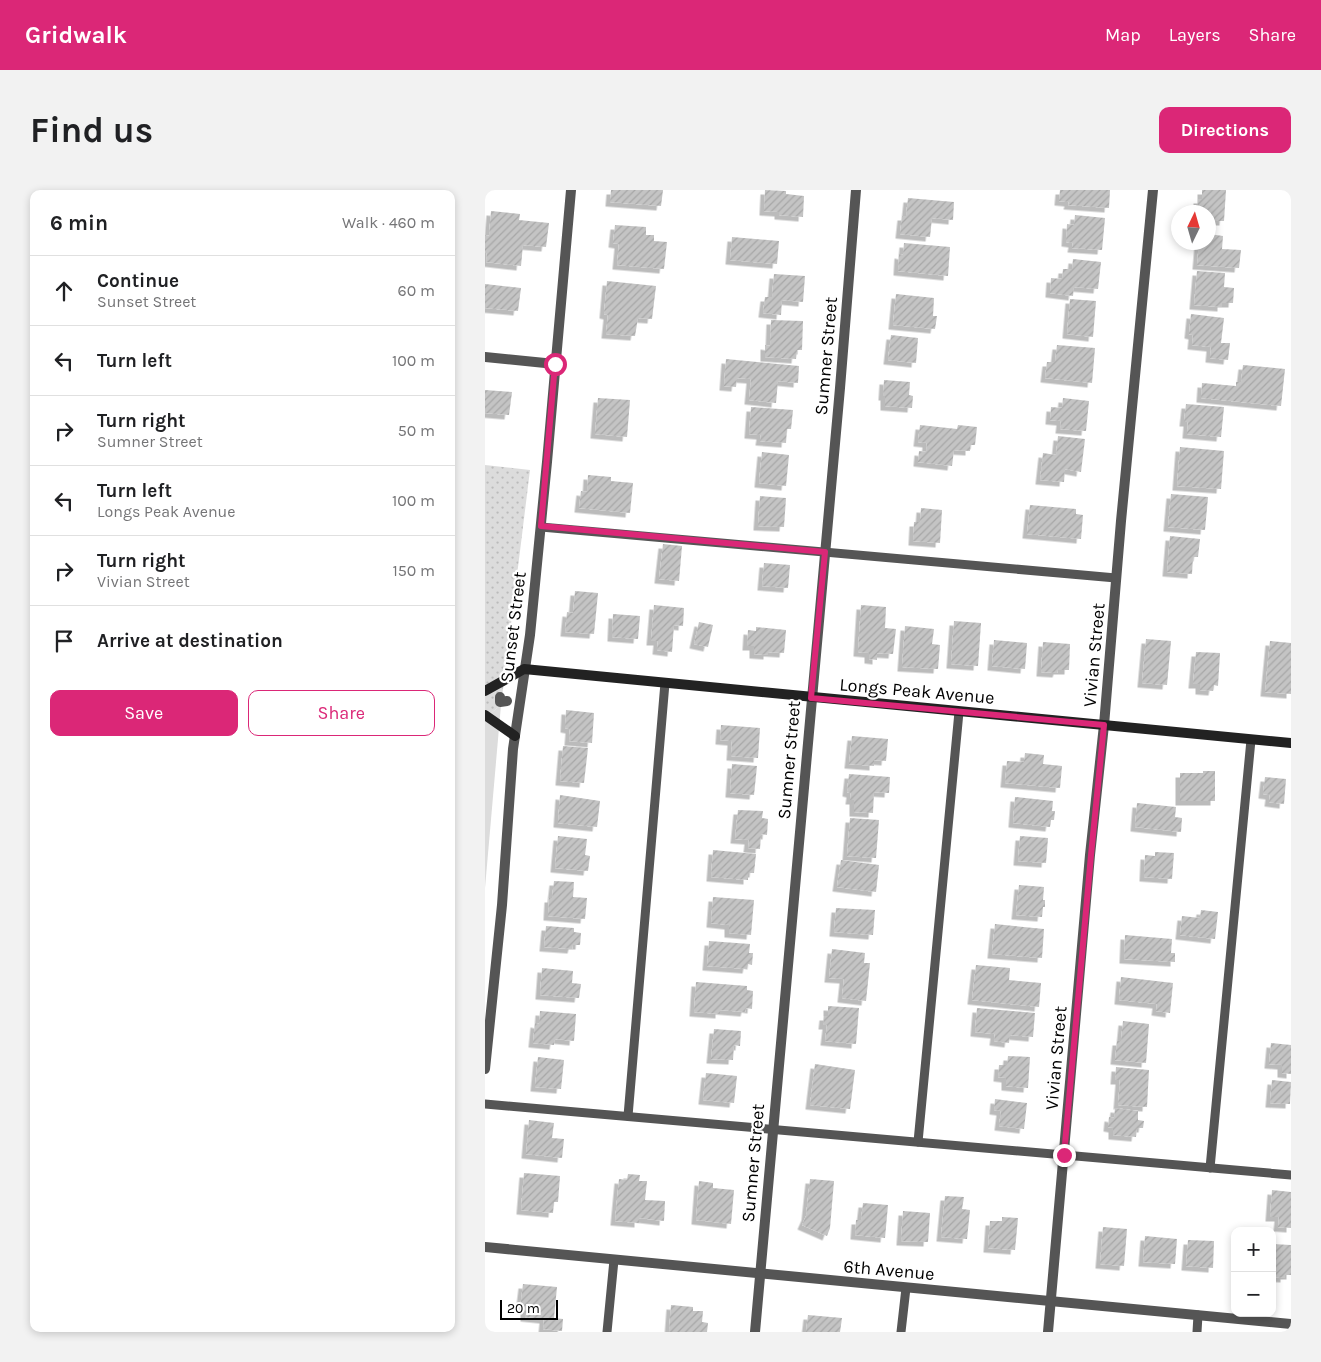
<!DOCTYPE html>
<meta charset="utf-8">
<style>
:root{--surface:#fff;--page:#f2f2f2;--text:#202124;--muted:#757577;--line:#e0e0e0;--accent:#db2777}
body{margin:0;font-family:Karla,sans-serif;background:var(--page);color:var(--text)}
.controls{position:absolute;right:15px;bottom:15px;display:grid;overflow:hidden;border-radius:10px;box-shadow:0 2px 8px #0003}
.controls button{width:45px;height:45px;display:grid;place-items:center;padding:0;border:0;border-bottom:1px solid var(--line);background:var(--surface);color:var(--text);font:25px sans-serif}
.compass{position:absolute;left:686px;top:15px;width:45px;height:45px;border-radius:50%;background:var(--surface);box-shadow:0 2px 8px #0003;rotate:5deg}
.scale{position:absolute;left:15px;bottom:12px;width:58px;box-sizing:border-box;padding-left:5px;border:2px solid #000;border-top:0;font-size:14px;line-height:18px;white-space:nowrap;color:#000;-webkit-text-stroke:4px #fff;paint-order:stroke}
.stop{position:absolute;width:15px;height:15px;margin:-11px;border:4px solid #db2777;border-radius:50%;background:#fff}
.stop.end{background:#db2777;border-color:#fff;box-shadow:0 1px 5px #0008}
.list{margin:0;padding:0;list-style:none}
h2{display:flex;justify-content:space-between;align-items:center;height:65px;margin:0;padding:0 20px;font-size:21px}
h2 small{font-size:16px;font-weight:400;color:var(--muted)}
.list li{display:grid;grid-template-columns:32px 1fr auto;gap:15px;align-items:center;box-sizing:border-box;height:70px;padding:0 20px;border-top:1px solid var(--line)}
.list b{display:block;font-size:19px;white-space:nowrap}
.list p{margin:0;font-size:16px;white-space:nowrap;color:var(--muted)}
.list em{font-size:16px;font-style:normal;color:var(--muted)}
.actions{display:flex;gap:10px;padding:15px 20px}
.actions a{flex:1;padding:11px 0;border:1px solid var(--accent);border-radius:10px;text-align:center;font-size:18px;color:var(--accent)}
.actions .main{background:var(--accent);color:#fff}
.icon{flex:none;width:28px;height:28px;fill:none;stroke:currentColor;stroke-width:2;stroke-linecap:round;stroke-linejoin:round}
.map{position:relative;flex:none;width:806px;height:1142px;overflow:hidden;border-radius:10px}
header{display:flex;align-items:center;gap:30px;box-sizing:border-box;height:70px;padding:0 25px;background:var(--accent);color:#fff}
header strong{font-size:24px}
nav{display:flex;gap:28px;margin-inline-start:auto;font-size:18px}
.intro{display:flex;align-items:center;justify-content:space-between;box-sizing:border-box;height:120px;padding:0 30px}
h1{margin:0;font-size:35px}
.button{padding:12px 22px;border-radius:10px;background:var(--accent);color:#fff;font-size:18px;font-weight:700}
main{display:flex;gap:30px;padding:0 30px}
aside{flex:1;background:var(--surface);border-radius:10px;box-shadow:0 2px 8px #0003}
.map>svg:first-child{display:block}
.grass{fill:#dcdcdc}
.park{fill:url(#park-dots)}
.building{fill:url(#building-hatch);filter:url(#shadow)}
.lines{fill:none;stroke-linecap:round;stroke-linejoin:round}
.lane{stroke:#555;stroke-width:9}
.street{stroke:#555;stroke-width:10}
.secondary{stroke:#222;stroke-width:10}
.route{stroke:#db2777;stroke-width:6}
.labels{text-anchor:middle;stroke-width:4.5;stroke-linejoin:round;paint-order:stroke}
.street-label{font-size:18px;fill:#000;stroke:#fff}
</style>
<header>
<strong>Gridwalk</strong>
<nav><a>Map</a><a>Layers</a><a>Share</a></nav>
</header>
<div class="intro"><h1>Find us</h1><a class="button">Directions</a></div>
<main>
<aside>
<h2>6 min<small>Walk · 460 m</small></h2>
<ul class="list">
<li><svg class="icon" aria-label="ahead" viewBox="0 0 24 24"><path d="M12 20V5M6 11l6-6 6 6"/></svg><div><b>Continue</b><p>Sunset Street</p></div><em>60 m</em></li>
<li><svg class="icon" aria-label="left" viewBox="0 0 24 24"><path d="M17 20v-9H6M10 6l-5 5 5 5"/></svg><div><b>Turn left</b></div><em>100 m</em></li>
<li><svg class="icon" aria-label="right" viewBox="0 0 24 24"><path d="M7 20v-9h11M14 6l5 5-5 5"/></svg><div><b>Turn right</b><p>Sumner Street</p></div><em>50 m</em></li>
<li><svg class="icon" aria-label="left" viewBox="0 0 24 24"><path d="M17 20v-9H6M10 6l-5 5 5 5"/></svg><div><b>Turn left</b><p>Longs Peak Avenue</p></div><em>100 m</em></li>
<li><svg class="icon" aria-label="right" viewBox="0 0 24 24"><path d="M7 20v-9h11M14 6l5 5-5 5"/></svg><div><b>Turn right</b><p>Vivian Street</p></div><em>150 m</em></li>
<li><svg class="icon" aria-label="arrive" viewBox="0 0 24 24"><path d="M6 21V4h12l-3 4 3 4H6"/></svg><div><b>Arrive at destination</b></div></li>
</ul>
<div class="actions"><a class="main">Save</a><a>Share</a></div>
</aside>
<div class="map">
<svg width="806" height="1142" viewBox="0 0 806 1142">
<defs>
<pattern id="park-dots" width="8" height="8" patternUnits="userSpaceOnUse" patternTransform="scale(1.25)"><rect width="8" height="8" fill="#dcdcdc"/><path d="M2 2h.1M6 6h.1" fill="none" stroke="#bbb" stroke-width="1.8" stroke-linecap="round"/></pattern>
<pattern id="building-hatch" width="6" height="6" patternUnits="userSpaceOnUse" patternTransform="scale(1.25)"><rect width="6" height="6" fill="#c4c4c4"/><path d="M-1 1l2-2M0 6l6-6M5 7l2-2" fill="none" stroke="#a7a7a7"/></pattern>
<filter id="shadow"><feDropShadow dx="-4.5" dy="4.5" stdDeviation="0" flood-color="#0004"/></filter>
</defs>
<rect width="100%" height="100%" fill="#fff"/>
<polygon class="grass" points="16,515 0,698 0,528"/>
<polygon class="park" points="0,275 45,280 16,515 0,528"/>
<g class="building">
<polygon points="126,0 178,0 176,16 125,12"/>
<polygon points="280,0 301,1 301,4 319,6 318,27 294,25 294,22 279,21"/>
<polygon points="575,0 625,0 624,18 583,15 584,12 574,11"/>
<polygon points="717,0 741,0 739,31 724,31 724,22 713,22 713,9 717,9"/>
<polygon points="423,8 469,12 468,30 447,28 445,47 415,44 417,26 421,26"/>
<polygon points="6,21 35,24 34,30 64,33 61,57 38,55 36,76 1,72 2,63 0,63 0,45 4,46"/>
<polygon points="590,25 620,28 617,60 587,58 588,53 581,52 582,34 589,35"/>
<polygon points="130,35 161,37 161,45 169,45 169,51 182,52 179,79 132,75 134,54 128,53"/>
<polygon points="724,44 738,46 737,59 756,60 754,78 712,75 714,52 724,52"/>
<polygon points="247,47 294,51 292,74 245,70"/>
<polygon points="419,53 465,57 463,86 413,81 414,64 418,65"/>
<polygon points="588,69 616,72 613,99 589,97 588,106 565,103 566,88 577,89 578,79 587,79"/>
<polygon points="712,81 740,83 739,97 749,98 748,113 737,113 737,117 709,115"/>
<polygon points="289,84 320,86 318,112 297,110 296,125 278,123 280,107 287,107"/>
<polygon points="122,91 171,96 167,129 153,128 150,146 121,144 123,125 119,124"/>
<polygon points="0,94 36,98 33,121 0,118"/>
<polygon points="411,104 449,108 448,126 452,126 450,139 408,135"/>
<polygon points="585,109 611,111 608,147 582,144"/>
<polygon points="706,124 739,128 736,153 745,153 743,170 725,168 726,157 707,155 708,145 704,144"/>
<polygon points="286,130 318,131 317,160 312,160 311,169 280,167 280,155 285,156"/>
<polygon points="406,145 433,148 431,173 403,170"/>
<polygon points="572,155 610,158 607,193 560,188 562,172 570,172"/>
<polygon points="241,169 314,176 313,193 293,191 291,213 264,210 266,189 252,188 251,197 239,196"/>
<polygon points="758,175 800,179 796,216 716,208 717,193 751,196 751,192 756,192"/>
<polygon points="399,190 425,192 424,205 428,206 427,218 400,216 400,206 398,206"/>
<polygon points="0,200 27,202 24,225 0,223"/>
<polygon points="113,208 145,210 142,247 110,244"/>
<polygon points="578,208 604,211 601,241 575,239 576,231 565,230 566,217 577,218"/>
<polygon points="701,214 739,217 736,247 702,244 703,232 699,232"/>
<polygon points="266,217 308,220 306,239 302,239 301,253 275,251 276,245 264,244"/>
<polygon points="435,235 472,239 473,235 492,237 490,255 485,255 485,261 469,260 467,276 433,272 434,261 441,262 442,253 433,252"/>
<polygon points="573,246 600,249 596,282 580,279 579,292 555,290 558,263 571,265"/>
<polygon points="695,257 739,261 736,299 692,296"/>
<polygon points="277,262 304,265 301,296 274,293"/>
<polygon points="103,285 126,287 126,291 148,293 145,323 94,318 96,301 102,302"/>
<polygon points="686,304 723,307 720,340 683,337"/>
<polygon points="275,306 301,308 299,337 273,336"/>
<polygon points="545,315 591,319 591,324 598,325 596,349 542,344"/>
<polygon points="436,318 457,320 455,353 428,351 429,332 435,332"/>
<polygon points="685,346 715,349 713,367 708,367 707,384 682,382"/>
<polygon points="178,354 197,356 194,391 174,389"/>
<polygon points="279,373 305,375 303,398 277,396"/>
<polygon points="90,401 113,403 109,444 80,442 82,422 88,423"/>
<polygon points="169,415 199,418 198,436 189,435 187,462 172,460 173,451 166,451"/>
<polygon points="376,415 401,417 400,438 411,439 408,464 392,463 392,470 384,469 384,463 373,462"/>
<polygon points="128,424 155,426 153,449 127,447"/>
<polygon points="469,431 496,433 493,476 466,474"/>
<polygon points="214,432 228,435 223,457 209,454"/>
<polygon points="420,436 449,439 447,454 455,455 453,479 417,477"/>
<polygon points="271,437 301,440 299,463 283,462 283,465 269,464 269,456 262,456 263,440 271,441"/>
<polygon points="661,449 686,451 682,495 657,493"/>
<polygon points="509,450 542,453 540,479 507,476"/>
<polygon points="785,451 806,453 806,504 780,502"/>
<polygon points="558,452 585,454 584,480 573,480 572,483 556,482"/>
<polygon points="711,462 735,463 733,496 729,495 728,501 715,500 715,494 708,494"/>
<polygon points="81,520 109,523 107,553 84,551 85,539 80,538"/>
<polygon points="236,535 275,538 273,568 246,566 247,551 235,550"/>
<polygon points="367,546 403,549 401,571 389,570 389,576 364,574"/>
<polygon points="78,556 103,558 99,593 75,591"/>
<polygon points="540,563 559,565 558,574 577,576 575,598 520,593 522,571 539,572"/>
<polygon points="247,574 272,576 269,605 245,603"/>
<polygon points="718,581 730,581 730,611 695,611 695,583 718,583"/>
<polygon points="364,584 405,587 404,603 389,602 388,623 369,622 369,610 365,610 366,603 362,602"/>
<polygon points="780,587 801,589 799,614 784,612 785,605 778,604"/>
<polygon points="75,605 115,611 112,637 73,633"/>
<polygon points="530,607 568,611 567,621 570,621 569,630 566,630 565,637 528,633"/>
<polygon points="652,613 691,617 690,627 697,628 696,642 650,637"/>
<polygon points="253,620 278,621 277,628 283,629 282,645 276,644 275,659 263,658 264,650 250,649"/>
<polygon points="365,628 394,630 391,668 362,666"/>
<polygon points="73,646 102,649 100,665 105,666 103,681 70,678"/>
<polygon points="535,646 563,648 561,673 533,671"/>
<polygon points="228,660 271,664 269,683 263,683 263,690 226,687"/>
<polygon points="670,662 689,663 687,689 659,687 660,665 670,666"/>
<polygon points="356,670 394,675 391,702 352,697"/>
<polygon points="69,691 89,692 88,707 102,708 100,729 63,726 64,708 67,708"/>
<polygon points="534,695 559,697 558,710 560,710 560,717 558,717 557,727 531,725"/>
<polygon points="228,707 269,710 266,745 244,743 244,735 226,733"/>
<polygon points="351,718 390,720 388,745 349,742"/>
<polygon points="716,720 733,722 730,749 695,745 697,726 715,728"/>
<polygon points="510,734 559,739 557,768 507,764"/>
<polygon points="61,736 89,738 89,742 96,743 95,755 88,755 87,759 59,757"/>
<polygon points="640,745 687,749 686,763 690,763 690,772 639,769"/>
<polygon points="224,751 265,754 264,763 268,763 267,775 263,774 262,779 222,776"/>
<polygon points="347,759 380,763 379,773 385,773 381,811 357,808 359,789 344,788"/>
<polygon points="491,775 525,778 524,790 556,793 554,817 487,810"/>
<polygon points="57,778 88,781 87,793 96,794 94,808 55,805"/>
<polygon points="636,787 688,793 685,823 671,821 672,814 634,810"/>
<polygon points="211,792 262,796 262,800 268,801 267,819 261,818 260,822 235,820 235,824 209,822"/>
<polygon points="343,816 374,818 371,854 340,851 342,835 338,835 339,826 343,826"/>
<polygon points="492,818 550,823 548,847 525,845 524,853 509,851 510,844 490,842"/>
<polygon points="55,821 91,824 89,851 70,849 69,855 48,853 50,833 54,834"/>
<polygon points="638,831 664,834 661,873 630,870 632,851 636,851"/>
<polygon points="229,839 256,841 255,856 249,855 248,870 226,869"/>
<polygon points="786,853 806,855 806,884 797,883 797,875 784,874"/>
<polygon points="523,866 545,867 543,898 521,896 521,888 513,887 514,875 522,875"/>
<polygon points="53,867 79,870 76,899 50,897"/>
<polygon points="330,874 370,880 365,919 325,915"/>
<polygon points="631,877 664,880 662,917 633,915 635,890 630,890"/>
<polygon points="221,883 252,886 249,913 218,910"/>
<polygon points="787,890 806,892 805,914 785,913"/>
<polygon points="510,909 542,913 539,939 514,936 516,921 509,920"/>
<polygon points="630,918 653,921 653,930 659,931 658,938 652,938 651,947 628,945 628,938 623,937 624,927 629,928"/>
<polygon points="44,930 69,933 67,948 79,949 77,968 41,964"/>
<polygon points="39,983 75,986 73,1012 69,1012 68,1023 36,1020"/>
<polygon points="143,984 155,985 154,991 162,991 160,1010 180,1011 179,1031 154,1028 154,1033 130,1031 134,989 142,990"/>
<polygon points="325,989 349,991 345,1038 342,1046 317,1035 321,1026"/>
<polygon points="214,991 228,993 228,998 249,1000 246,1034 211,1030"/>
<polygon points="787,1000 806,1002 806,1038 793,1037 794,1027 785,1027"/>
<polygon points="460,1006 479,1007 477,1019 485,1020 482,1049 456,1047"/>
<polygon points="378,1013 403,1015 400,1048 370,1045 371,1030 376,1030"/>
<polygon points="418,1021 445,1023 443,1052 416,1051"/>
<polygon points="517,1027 533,1028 530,1060 503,1058 505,1031 517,1031"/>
<polygon points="618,1037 642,1039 639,1076 615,1074"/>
<polygon points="660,1046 692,1049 690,1074 658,1072"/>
<polygon points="703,1050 729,1051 728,1078 701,1076"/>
<polygon points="787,1054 806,1055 806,1085 800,1085 800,1088 787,1087"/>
<polygon points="38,1094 72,1097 69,1128 78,1129 77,1141 58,1139 59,1129 40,1127 40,1120 35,1119"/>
<polygon points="186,1115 208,1117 208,1121 218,1121 217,1132 223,1133 222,1142 184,1142"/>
<polygon points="323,1125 357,1128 355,1142 321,1142"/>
</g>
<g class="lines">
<g class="lane">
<polyline points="56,337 631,388"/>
<polyline points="0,914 806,985"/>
<polyline points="143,926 180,493"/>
<polyline points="433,952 474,522"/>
<polyline points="725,978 766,550"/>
<polyline points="122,1142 129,1070"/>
<polyline points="416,1142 421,1098"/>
<polyline points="712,1142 713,1125"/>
</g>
<g class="street">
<polyline points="0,167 70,174"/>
<polyline points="15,507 15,512 22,511"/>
<polyline points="0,879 17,715 28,559 45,445 62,272 86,0"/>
<polyline points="0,1057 806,1134"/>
<polyline points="270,1142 355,198 371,0"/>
<polyline points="563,1142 605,665 619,535 636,331 668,0"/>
</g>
<g class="secondary">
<polyline points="0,501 39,479 806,553"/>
<polyline points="0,525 30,546"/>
</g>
</g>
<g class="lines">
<polyline class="route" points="70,174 56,336 340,362 326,508 619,535 606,665 579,965"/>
</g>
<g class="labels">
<g class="street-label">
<text transform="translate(341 166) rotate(-85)" y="6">Sumner Street</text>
<text transform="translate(28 437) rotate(-83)" y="6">Sunset Street</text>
<text transform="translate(609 465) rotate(-85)" y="6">Vivian Street</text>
<text transform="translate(432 501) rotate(5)" y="6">Longs Peak Avenue</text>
<text transform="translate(304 570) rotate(-85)" y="6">Sumner Street</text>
<text transform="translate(571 868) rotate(-85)" y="6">Vivian Street</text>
<text transform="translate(268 973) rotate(-85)" y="6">Sumner Street</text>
<text transform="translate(404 1080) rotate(5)" y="6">6th Avenue</text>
</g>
</g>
</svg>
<div class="controls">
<button>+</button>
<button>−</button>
</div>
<svg class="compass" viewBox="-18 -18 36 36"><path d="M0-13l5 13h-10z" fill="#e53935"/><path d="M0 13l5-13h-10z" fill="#757577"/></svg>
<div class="scale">20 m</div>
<div class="stop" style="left:70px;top:174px"></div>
<div class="stop end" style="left:579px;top:965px"></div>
</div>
</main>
